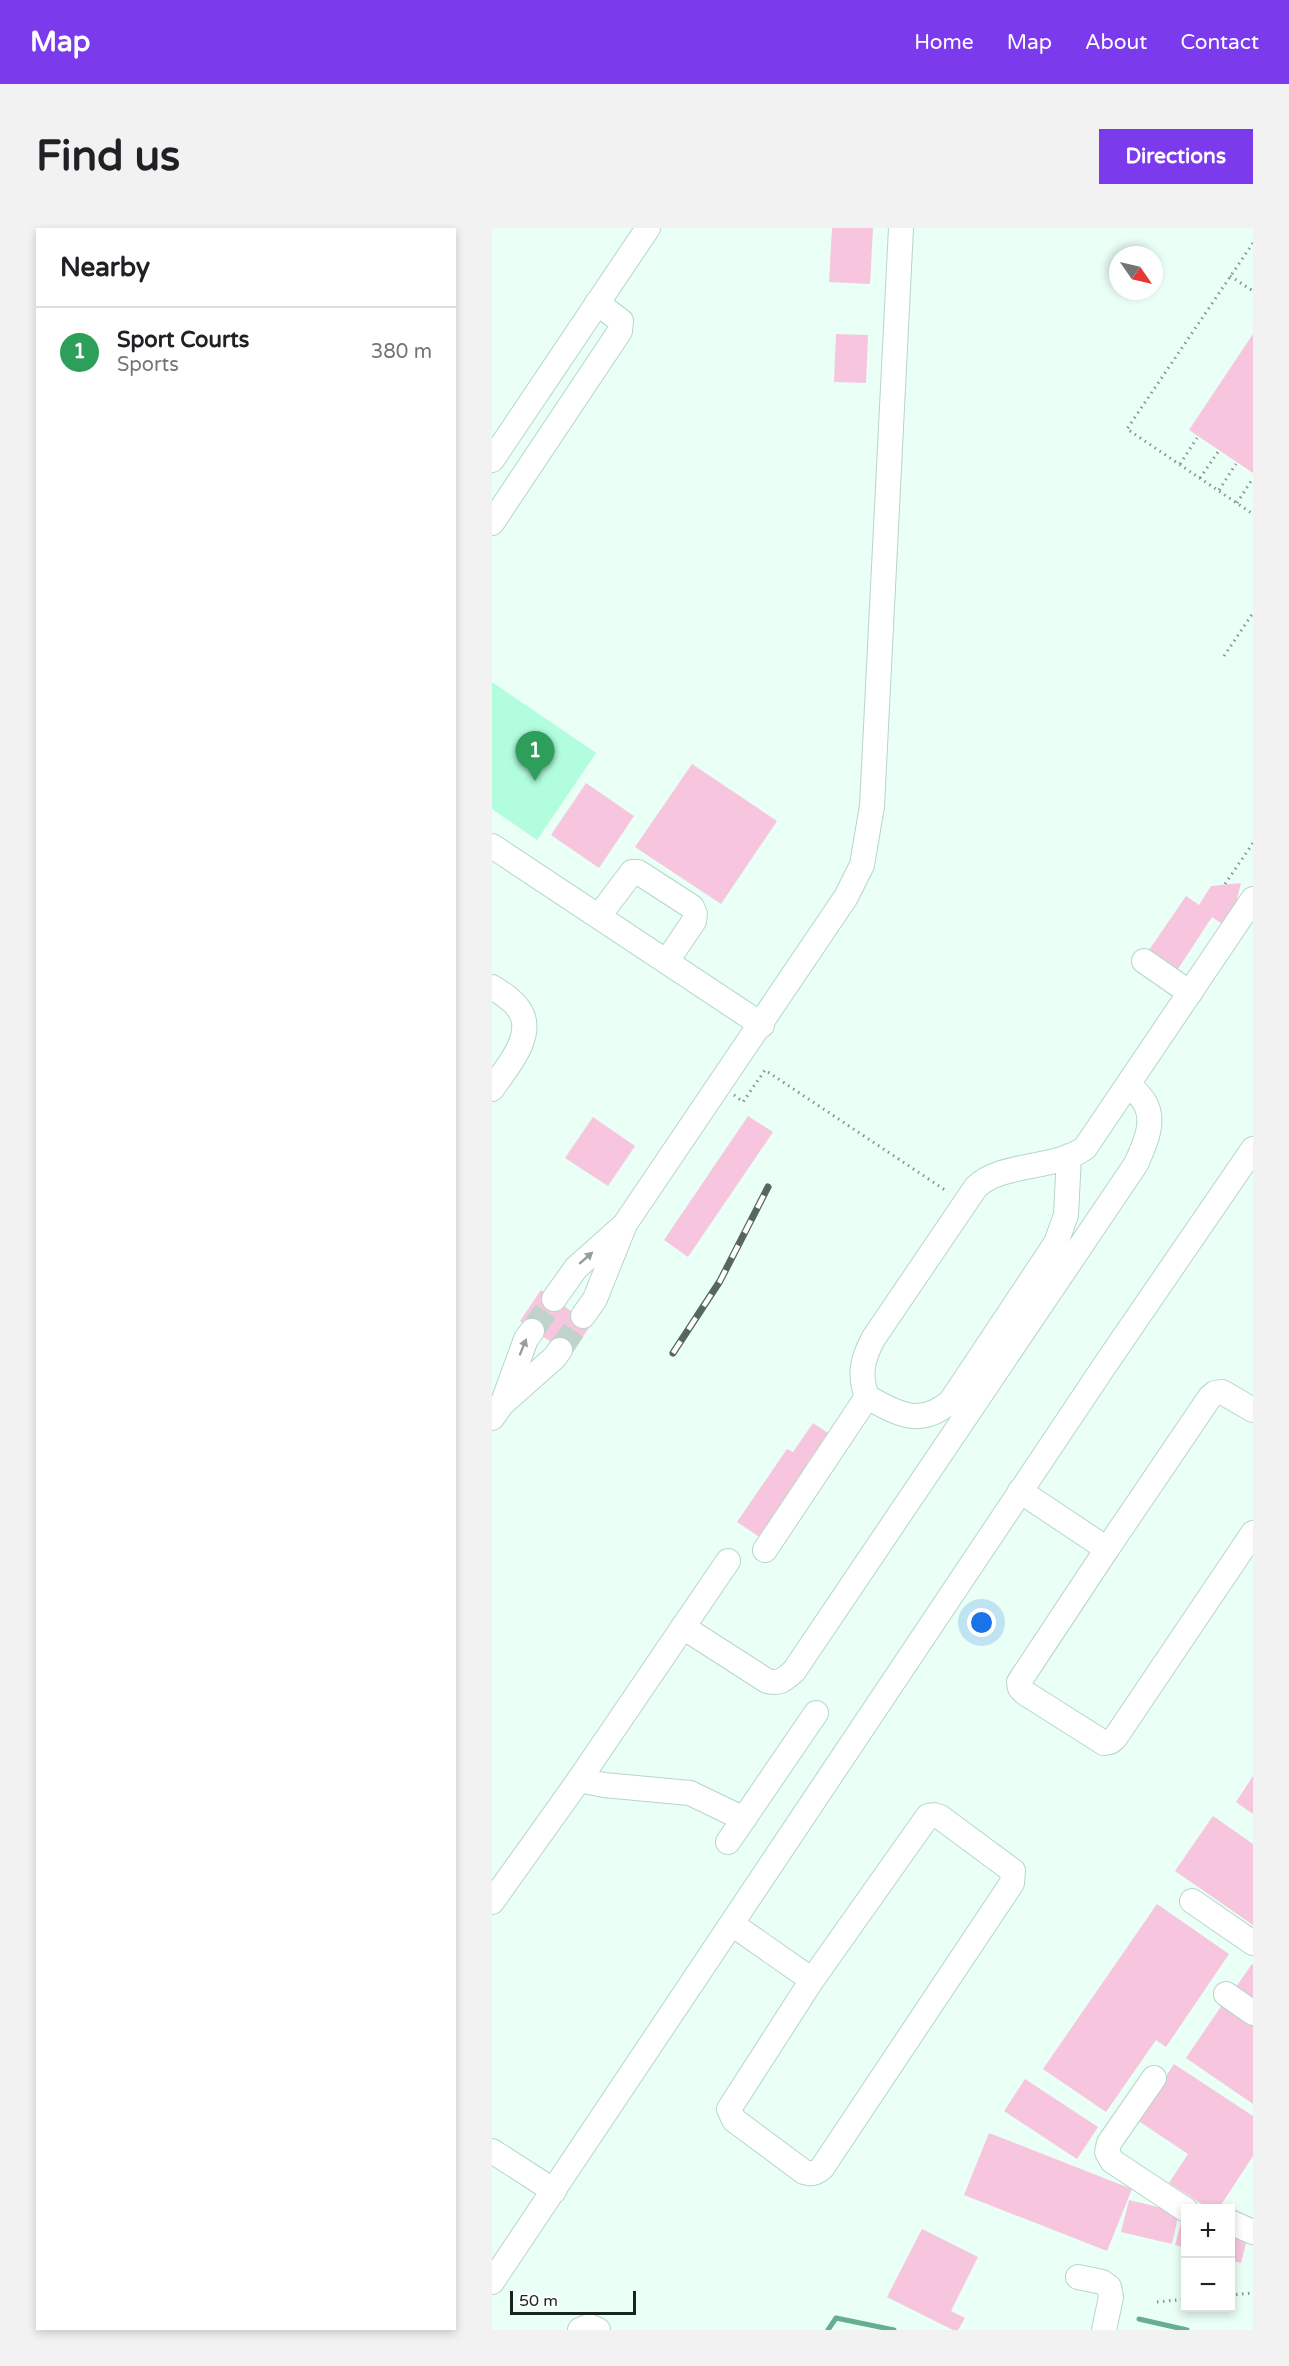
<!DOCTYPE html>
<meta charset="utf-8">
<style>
:root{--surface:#fff;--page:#f2f2f2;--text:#202124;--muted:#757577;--line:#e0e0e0;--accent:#7c3aed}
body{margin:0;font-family:"Varela Round",sans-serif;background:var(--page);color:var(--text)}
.controls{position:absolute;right:18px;bottom:18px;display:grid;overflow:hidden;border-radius:0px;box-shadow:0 3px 9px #0003}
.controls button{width:54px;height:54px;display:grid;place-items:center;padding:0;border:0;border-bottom:2px solid var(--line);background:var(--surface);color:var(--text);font:30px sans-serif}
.compass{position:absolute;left:617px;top:18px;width:54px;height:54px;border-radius:50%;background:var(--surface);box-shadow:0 3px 9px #0003;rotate:124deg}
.scale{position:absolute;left:18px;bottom:15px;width:126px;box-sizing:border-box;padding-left:6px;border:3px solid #18251f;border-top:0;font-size:16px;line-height:21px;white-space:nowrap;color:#18251f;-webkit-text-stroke:4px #fff;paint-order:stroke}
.you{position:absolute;left:490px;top:1395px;width:21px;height:21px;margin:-15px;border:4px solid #fff;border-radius:50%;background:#1a73e8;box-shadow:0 0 0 9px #1a73e833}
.badge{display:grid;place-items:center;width:39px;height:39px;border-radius:50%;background:var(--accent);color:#fff;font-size:20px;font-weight:700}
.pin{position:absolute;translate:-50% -50px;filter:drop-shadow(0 2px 3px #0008)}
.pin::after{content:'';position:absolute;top:32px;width:21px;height:18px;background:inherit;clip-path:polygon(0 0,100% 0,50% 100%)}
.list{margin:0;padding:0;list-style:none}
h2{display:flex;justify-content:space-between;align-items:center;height:78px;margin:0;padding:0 24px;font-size:26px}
h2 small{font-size:20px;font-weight:400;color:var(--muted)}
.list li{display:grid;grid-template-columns:39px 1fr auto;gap:18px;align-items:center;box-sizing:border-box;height:90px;padding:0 24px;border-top:2px solid var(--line)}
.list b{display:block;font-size:22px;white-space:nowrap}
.list p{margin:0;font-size:20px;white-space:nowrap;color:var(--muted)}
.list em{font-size:20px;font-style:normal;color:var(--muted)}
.map{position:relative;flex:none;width:761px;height:2102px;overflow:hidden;border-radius:0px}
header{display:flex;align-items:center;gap:36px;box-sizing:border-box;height:84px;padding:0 30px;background:var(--accent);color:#fff}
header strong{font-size:28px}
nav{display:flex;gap:33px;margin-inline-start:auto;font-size:21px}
.intro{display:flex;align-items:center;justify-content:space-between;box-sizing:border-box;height:144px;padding:0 36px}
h1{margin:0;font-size:42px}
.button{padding:15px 27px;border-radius:0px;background:var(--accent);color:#fff;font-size:21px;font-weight:700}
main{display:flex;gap:36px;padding:0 36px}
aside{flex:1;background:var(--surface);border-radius:0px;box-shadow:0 3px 9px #0003}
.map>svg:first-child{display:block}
.green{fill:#b1fdde}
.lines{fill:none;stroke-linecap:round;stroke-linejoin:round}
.stream{stroke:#66ae92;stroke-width:5}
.building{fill:#f7c6de}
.minor-tunnel{stroke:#c0d3ca;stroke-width:24;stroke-dasharray:24 12;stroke-linecap:butt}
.minor-casing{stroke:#b5d7c8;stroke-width:26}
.path{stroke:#85968e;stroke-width:3;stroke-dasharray:1.5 4.5;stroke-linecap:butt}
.minor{stroke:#fff;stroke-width:24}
.rail-casing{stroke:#57675f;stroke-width:7}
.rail{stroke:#fff;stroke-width:4.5;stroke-dasharray:14;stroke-linecap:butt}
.oneway{fill:#979d9a}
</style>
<header>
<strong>Map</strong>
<nav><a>Home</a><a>Map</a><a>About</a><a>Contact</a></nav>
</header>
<div class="intro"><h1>Find us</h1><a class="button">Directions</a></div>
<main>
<aside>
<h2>Nearby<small></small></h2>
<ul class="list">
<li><span class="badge" style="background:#2e9e5b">1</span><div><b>Sport Courts</b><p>Sports</p></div><em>380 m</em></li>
</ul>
</aside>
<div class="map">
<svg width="761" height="2102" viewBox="0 0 761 2102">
<rect width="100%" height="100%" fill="#eafff5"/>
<polygon class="green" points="0,454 104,525 45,612 0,581"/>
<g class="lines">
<g class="stream">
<polyline points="647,2091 695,2102"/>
<polyline points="336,2102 344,2090 402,2102"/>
</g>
</g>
<g class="building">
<polygon points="340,0 381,0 378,56 337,54"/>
<polygon points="344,106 376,107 374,155 342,154"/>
<polygon points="761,106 761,245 697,202"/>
<polygon points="200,536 285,593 229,676 143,619"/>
<polygon points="94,555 142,588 107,640 59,607"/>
<polygon points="749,655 744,675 730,696 720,689 684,744 655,725 694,668 707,677 719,658"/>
<polygon points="256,888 281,904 196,1029 172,1012"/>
<polygon points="101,889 143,918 116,958 73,930"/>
<polygon points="49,1062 99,1097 78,1127 28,1093"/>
<polygon points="321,1195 336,1205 315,1235 319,1237 269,1310 245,1294 295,1221 301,1224"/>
<polygon points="761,1548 761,1586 744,1574"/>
<polygon points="721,1588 761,1616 761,1697 683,1643"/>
<polygon points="665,1676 737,1726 674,1819 664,1812 614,1884 551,1841"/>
<polygon points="760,1736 761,1737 761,1776 741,1763"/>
<polygon points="732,1774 761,1794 761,1876 694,1830"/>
<polygon points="682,1836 761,1888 761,1928 727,1980 716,1980 677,1955 696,1926 645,1892"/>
<polygon points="533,1851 606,1899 585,1931 512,1883"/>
<polygon points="497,1905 640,1961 615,2023 472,1967"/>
<polygon points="637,1972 687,1984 680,2016 629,2004"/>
<polygon points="689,1995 694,1996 694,2020 683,2017"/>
<polygon points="430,2001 486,2029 459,2083 473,2090 466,2102 461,2102 395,2069"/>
<polygon points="738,2008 755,2012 749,2035 738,2032"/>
</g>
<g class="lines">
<g class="minor-tunnel">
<polyline points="40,1103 62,1071"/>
<polyline points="68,1122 91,1088"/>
</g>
<g class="minor-casing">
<g id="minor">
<polyline points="0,232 156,0"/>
<polyline points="0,295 128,103 129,93 105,75"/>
<polyline points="0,618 270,797"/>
<polyline points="107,688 140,644 146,644 200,679 203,686 202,693 175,733"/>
<polyline points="652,733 698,765"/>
<path d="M 0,759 C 9,765 20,771 26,780 C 46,806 14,840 0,861"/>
<path d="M 577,928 L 574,987 L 564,1015 L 459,1173 C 428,1200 407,1186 375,1169 C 367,1147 370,1132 381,1111 L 484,959 C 511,934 562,942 593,920 L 761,671"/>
<polyline points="62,1071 84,1040 130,999"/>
<polyline points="91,1088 103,1071 133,996 354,669 370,637 380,578 409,0"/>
<polyline points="11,1174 34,1111 40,1103"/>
<polyline points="0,1190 10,1176 63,1129 68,1122"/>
<polyline points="528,1263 615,1321 718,1169 723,1165 730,1164 761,1182"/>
<polyline points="615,1321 527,1454 528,1460 533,1465 612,1515 618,1514 623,1510 761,1305"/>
<polyline points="273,1322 375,1169"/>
<path d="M 191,1399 L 275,1453 C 288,1456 292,1452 302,1443 L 644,936 C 652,918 664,894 653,875 C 649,868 642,862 637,856"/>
<polyline points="87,1552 112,1557 198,1565 252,1591"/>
<polyline points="236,1614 324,1485"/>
<polyline points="700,1673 761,1715"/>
<polyline points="0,1674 87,1552 236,1333"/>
<path d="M 240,1696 L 320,1752 L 436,1588 L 442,1587 L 448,1589 L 521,1643 L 520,1655 L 330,1940 C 323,1946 319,1946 312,1944 L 242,1892 L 237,1881 L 320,1752"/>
<polyline points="734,1766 761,1785"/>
<polyline points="662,1850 617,1915 615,1924 620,1933 694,1982"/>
<polyline points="0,1923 62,1963"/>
<polyline points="738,1994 761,2004"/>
<polyline points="586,2049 610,2054 617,2059 619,2069 612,2102"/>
<polyline points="0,2054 613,1137 761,921"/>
<polyline points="88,2102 97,2098 106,2102"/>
</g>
</g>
<g class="path">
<polyline points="761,15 635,201 761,286"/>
<polyline points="738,48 761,63"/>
<polyline points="688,236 705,210"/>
<polyline points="708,250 726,224"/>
<polyline points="727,262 744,236"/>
<polyline points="745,275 761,250"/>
<polyline points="732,428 761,385"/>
<polyline points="733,656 761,615"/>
<polyline points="242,867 251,874 273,842 456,964"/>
<polyline points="738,2067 761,2065"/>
<polyline points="665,2074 694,2071"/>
</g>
<use href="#minor" class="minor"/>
<g class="rail-casing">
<polyline id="rail" points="181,1125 228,1053 276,959"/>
</g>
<use href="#rail" class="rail"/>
</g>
<defs><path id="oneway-solid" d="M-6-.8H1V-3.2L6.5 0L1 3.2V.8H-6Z" transform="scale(1.5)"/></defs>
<g class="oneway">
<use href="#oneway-solid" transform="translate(94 1030) rotate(-41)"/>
<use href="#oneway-solid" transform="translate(31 1119) rotate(-68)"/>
</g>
</svg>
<div class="controls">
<button>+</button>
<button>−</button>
</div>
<svg class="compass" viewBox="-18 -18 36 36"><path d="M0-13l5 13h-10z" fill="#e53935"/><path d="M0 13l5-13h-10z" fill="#757577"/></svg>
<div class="scale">50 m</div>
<div class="you"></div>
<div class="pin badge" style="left:43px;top:553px;background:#2e9e5b">1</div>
</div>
</main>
